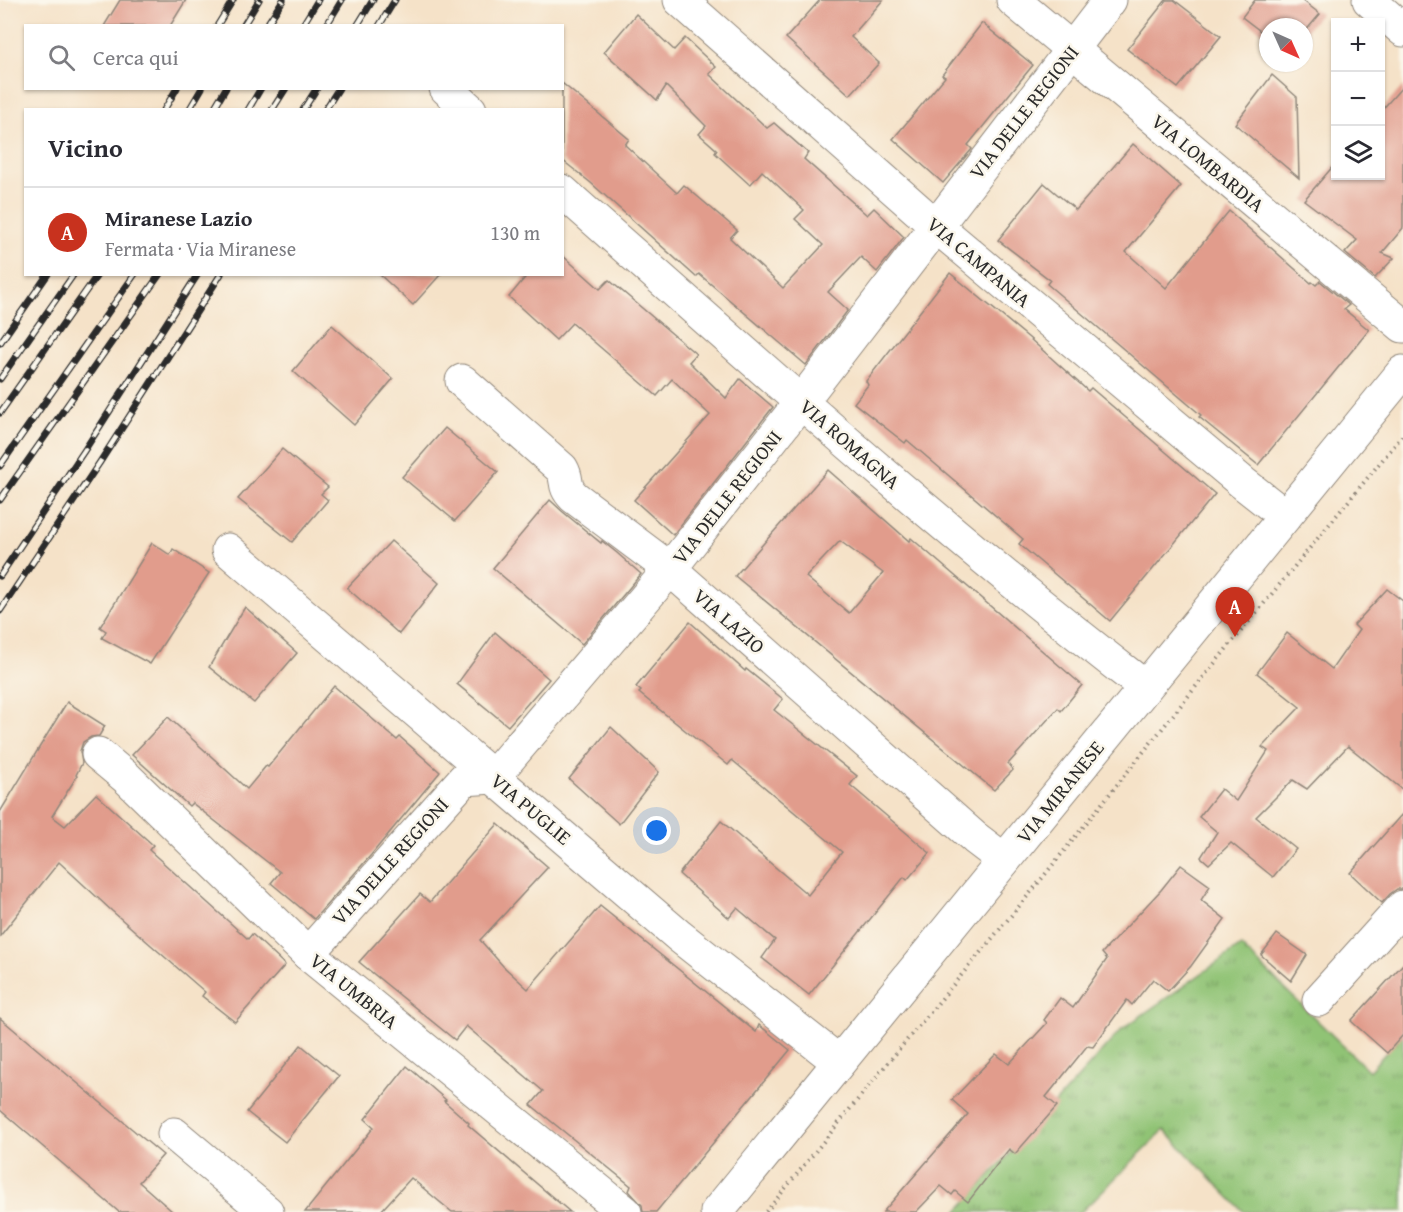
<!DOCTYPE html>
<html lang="it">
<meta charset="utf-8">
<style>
:root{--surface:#fff;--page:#f7f7f7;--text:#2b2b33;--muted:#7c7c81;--line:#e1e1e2;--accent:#c8321e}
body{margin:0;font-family:"Gentium Book Plus",serif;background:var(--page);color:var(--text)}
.controls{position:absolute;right:18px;top:18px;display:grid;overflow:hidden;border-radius:0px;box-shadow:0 2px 4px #0004}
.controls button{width:54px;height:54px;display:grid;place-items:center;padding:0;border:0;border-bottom:2px solid var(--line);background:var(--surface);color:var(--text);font:30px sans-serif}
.compass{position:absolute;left:1259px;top:18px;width:54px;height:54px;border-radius:50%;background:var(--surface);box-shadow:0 2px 4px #0004;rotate:135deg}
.you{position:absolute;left:657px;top:831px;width:21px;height:21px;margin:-15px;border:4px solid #fff;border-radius:50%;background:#1a73e8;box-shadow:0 0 0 9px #1a73e833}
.badge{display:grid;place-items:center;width:39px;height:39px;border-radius:50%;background:var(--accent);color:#fff;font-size:20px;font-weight:700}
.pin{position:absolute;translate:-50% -50px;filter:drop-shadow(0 2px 3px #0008)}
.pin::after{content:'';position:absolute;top:32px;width:21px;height:18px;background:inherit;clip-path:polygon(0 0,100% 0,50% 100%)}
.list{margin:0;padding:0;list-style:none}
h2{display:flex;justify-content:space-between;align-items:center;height:78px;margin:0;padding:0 24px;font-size:26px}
h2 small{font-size:20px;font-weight:400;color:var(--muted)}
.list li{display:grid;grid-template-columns:39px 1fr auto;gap:18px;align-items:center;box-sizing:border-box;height:90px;padding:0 24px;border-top:2px solid var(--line)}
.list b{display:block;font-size:22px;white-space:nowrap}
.list p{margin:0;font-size:20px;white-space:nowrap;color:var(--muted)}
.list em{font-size:20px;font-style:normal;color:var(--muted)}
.icon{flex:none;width:33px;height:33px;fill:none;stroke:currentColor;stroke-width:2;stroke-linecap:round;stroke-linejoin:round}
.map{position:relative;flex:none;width:1403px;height:1212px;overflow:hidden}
.search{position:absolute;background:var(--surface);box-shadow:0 2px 4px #0004;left:24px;top:24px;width:540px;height:66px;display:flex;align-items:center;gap:15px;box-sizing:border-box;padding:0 21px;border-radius:0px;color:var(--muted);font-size:22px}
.panel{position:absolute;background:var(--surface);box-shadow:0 2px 4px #0004;left:24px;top:108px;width:540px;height:168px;border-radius:0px}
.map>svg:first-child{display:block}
.park{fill:url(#park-tufts);stroke:#5e7750;stroke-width:1.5}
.building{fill:#e19c8c;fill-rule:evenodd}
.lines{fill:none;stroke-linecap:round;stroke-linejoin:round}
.minor-casing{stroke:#90867a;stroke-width:35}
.tertiary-casing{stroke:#90867a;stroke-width:35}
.path{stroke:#90867a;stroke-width:4;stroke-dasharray:1.5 4.5;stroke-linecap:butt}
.minor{stroke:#fff;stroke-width:33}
.tertiary{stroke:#fff;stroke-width:33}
.rail-casing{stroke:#2b2b2b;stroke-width:7}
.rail{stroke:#fbf7ec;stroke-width:4.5;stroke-dasharray:14;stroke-linecap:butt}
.labels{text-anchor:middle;stroke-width:5;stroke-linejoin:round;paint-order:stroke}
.street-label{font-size:20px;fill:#2b2b2b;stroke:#fbf7ec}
</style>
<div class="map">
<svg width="1403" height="1212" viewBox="0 0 1403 1212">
<defs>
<pattern id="park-tufts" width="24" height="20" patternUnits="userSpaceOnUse" patternTransform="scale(1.5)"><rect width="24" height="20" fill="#90c375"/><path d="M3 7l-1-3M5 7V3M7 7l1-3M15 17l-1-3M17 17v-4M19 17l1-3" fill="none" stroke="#769f60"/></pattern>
</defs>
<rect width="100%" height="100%" fill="#fbf7ec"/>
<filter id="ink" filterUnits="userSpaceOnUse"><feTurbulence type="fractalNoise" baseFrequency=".0167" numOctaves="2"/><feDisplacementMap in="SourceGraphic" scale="12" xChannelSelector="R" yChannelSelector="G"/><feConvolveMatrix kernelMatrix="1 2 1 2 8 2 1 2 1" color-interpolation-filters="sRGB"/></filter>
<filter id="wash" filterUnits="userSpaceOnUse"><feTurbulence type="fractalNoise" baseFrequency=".008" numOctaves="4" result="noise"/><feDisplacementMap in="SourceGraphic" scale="24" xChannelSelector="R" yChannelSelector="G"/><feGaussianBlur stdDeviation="1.35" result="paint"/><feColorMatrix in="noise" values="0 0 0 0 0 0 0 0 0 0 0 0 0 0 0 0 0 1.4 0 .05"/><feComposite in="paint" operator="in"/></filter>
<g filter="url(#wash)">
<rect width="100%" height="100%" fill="#f5e2c8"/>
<polygon class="park" points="1241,946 1369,1071 1403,1034 1403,1211 1244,1212 1164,1130 1081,1212 957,1212 1122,1029"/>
<g id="blocks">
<g class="building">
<polygon points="120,0 186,0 170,26 104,26"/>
<polygon points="820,0 883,0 851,37 879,63 850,95 786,38"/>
<polygon points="1166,0 1174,0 1221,36 1178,88 1127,49"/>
<polygon points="1255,0 1302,0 1320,14 1304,33 1304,27 1268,27 1268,37 1242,17"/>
<polygon points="636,14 674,50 685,38 716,67 709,74 767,128 774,123 808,153 804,159 867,215 874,208 904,237 877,272 861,257 828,292 848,310 806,365 699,274 696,277 591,183 562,160 562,83 629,139 625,145 677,193 684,185 737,230 730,238 783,288 823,245 795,219 804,210 762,171 750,185 715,153 717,150 699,134 706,126 666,86 657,100 604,52"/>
<polygon points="982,23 1033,65 968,145 972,149 943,183 893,139 945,77 942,75"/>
<polygon points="1272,75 1297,97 1299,178 1235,124"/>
<polygon points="1403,86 1403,228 1382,253 1394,258 1375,278 1345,253 1357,240 1304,200 1335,164 1335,176 1380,176 1380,112"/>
<polygon points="1133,144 1181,186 1126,252 1166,288 1229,211 1311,283 1312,282 1316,285 1320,281 1349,305 1344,309 1369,330 1258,465 1199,417 1201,415 1047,284 1050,280 998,240 1044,183 1076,210"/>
<polygon points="562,255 600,289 609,280 696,354 689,362 726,398 740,379 773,407 673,535 634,500 710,415 672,379 657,396 572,323 556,340 509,297 528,274 562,274"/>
<polygon points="950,273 1029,338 1088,391 1091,388 1215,494 1110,621 1019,544 1023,539 907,440 905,443 854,403 868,385 866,381"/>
<polygon points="379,274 441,274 413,305"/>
<polygon points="332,325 393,379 354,425 293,371"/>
<polygon points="445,428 498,472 455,521 402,477"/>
<polygon points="282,449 328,487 321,494 328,500 292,542 238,499"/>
<path d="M 828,470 L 909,541 L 911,538 L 1082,685 L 1061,711 L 1058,708 L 1008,764 L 1013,770 L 994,790 L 735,576 ZM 840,541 L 883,573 L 849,613 L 806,577 Z"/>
<polygon points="550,500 563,512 601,543 602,541 617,553 641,574 582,644 493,568"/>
<polygon points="391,541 439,583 399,634 347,588"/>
<polygon points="152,543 170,555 173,549 209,573 150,664 102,638 106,631 100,627"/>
<polygon points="1387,589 1403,601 1403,790 1348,746 1307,789 1293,780 1256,817 1296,849 1273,877 1231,843 1209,864 1201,857 1217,832 1199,817 1221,789 1236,801 1268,751 1262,747 1300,707 1257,673 1287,633 1332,669 1359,630 1354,625"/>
<polygon points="245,607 297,653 254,703 209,667"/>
<polygon points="690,622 745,671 746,669 783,699 774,710 857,776 850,785 930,853 907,880 904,877 809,995 762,958 775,940 737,908 729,918 679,874 721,821 808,895 842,852 732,760 728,765 639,693 641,691 636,687"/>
<polygon points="495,632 549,679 508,726 457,684"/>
<polygon points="334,686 397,740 400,737 440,772 371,855 314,919 271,883 280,872 192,803 189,806 132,755 168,717 247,789 266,766 268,767"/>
<polygon points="67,702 105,726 99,736 91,737 83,742 80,751 82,763 76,775 77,776 52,816 65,826 96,794 153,845 149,850 248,939 252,934 285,965 235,1022 202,996 205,992 112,911 59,862 0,936 0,812"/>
<polygon points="611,727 659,772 619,824 569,779"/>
<polygon points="1403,813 1403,889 1397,889 1390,894 1382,903 1350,873"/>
<polygon points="498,824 548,867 480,940 503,966 528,989 600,906 756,1032 759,1025 790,1050 656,1212 643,1212 642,1205 629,1191 631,1186 531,1105 543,1091 466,1026 455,1040 359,962 420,894 430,902"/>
<polygon points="1181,865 1210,886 1201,900 1225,919 1191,966 1168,991 1153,979 1132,1005 1127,1000 1093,1047 1087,1046 1046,1097 1057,1106 1015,1154 1009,1149 968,1202 955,1191 952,1195 941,1186 916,1212 883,1212 968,1114 952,1100 996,1054 1009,1064 1047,1023 1044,1020 1060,998 1073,1008 1107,959 1102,953 1161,890"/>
<polygon points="1277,934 1307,955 1291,981 1261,955"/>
<polygon points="1403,964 1403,1035 1387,1053 1351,1021"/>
<polygon points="0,1018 163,1155 139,1182 173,1212 119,1212 0,1110"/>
<polygon points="301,1045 339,1076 285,1142 247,1112"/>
<polygon points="407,1066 446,1100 444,1101 469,1123 468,1125 570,1212 452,1212 411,1178 380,1212 305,1212 374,1127 365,1119"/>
</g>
</g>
</g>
<g filter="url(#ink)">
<use href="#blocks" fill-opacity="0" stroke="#90867a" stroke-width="1.5"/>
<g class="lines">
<g class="minor-casing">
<g id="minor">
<polyline points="680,0 936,226 1243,483 1285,516"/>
<polyline points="1013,0 1403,326"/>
<polyline points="1369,0 1403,30"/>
<polyline points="446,88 470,110"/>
<path d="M 562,191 C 753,360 943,532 1145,687"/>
<path d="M 462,381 L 562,469 C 569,481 562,485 574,497 L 670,569 L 975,838 L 1004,860"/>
<polyline points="228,550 679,936 839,1062"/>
<polyline points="98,754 128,779 308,954 625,1212"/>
<polyline points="308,954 464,779 493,777 670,569 801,402 1110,0"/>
<polyline points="1319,1000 1403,907"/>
<polyline points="174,1134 267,1212"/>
</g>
</g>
<g class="tertiary-casing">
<polyline id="tertiary" points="717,1212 1403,372"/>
</g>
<polyline class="path" points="766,1212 881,1071 1031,892 1214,664 1403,435"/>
<use href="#minor" class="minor"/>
<use href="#tertiary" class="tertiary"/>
<g class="rail-casing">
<g id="rail">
<polyline points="217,26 233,0"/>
<polyline points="243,26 259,0"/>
<polyline points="266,26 283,0"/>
<polyline points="302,26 318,0"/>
<polyline points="326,26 342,0"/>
<polyline points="357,26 373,0"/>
<polyline points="379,26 395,0"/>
<polyline points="164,110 177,88"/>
<polyline points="189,110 202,88"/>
<polyline points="213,110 226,88"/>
<polyline points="248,110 261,88"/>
<polyline points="272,110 286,88"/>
<polyline points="303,110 317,88"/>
<polyline points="325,110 339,88"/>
<polyline points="0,343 48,274"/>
<polyline points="0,379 74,274"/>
<polyline points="0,413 98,274"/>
<polyline points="0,466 135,274"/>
<polyline points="0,500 160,274"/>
<polyline points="0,576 84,451 198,274"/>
<polyline points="0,611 100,462 221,274"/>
</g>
</g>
<use href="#rail" class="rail"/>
</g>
</g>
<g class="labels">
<g class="street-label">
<text transform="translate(1024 112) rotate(-52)" y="7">VIA DELLE REGIONI</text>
<text transform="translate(1208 163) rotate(40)" y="7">VIA LOMBARDIA</text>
<text transform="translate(979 262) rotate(40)" y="7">VIA CAMPANIA</text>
<text transform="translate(850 444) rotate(41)" y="7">VIA ROMAGNA</text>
<text transform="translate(727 497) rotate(-52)" y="7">VIA DELLE REGIONI</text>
<text transform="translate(729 621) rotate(41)" y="7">VIA LAZIO</text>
<text transform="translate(1060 792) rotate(-51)" y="7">VIA MIRANESE</text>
<text transform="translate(531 809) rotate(40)" y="7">VIA PUGLIE</text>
<text transform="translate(390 861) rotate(-48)" y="7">VIA DELLE REGIONI</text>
<text transform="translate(354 991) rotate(39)" y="7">VIA UMBRIA</text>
</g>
</g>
</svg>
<div class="controls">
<button>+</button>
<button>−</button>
<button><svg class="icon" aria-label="layers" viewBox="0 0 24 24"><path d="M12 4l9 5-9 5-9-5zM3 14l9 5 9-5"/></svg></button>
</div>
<svg class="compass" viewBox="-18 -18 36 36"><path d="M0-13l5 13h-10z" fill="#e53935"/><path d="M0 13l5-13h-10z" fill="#7c7c81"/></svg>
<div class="you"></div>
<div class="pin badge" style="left:1235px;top:637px">A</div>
<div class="search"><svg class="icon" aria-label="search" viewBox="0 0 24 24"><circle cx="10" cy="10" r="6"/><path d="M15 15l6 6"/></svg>Cerca qui</div>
<section class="panel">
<h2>Vicino<small></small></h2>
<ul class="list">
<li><span class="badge">A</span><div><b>Miranese Lazio</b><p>Fermata · Via Miranese</p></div><em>130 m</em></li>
</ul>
</section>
</div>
